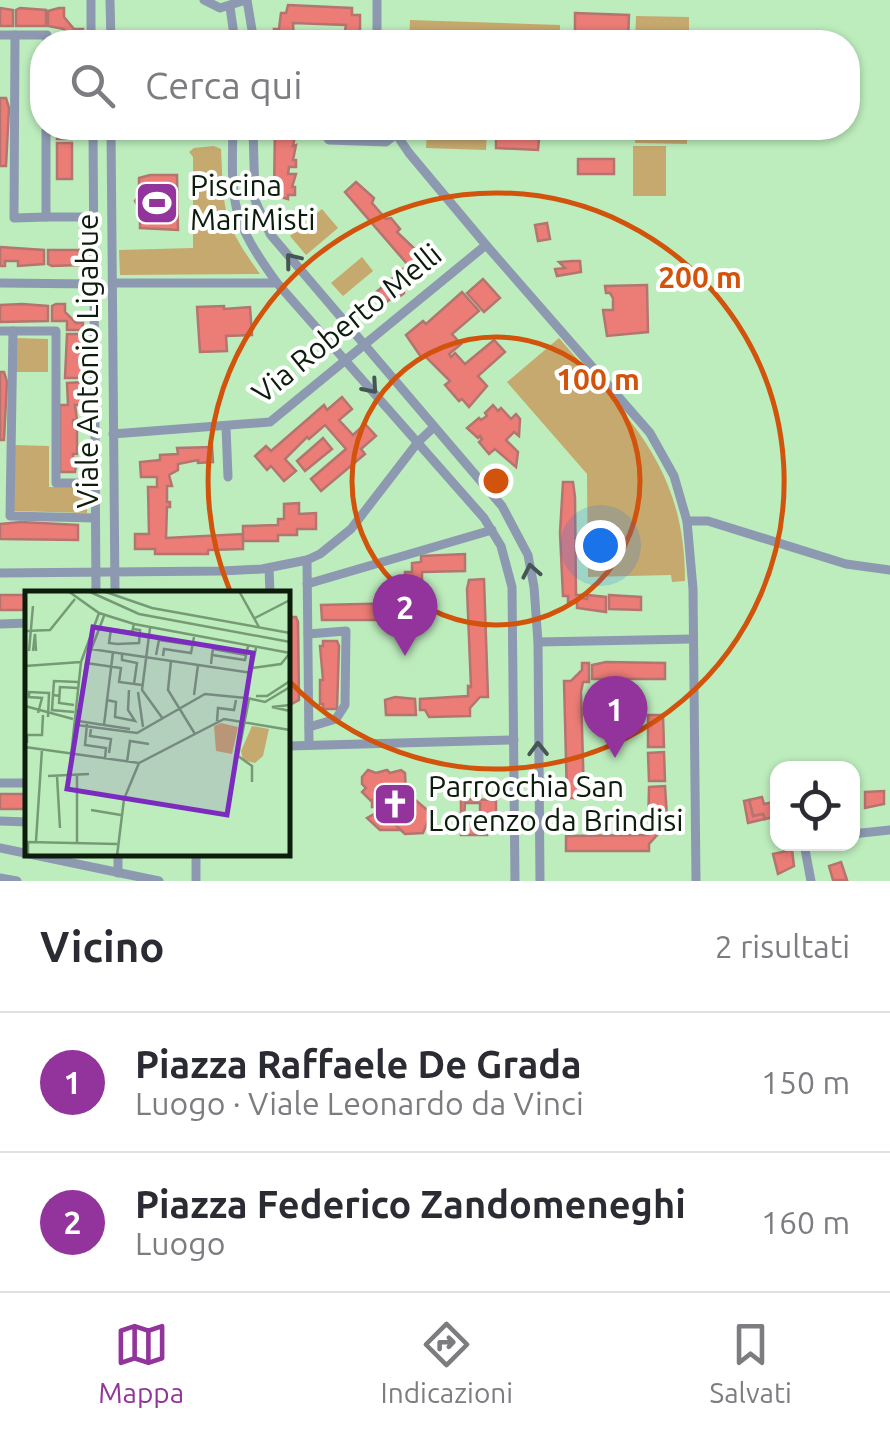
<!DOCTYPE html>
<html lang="it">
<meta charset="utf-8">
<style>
:root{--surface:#fff;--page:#f7f7f7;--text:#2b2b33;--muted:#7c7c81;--line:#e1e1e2;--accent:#93339c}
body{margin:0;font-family:Ubuntu,sans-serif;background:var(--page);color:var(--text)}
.controls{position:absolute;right:30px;bottom:30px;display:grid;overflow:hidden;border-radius:20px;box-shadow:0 2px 8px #0004}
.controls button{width:90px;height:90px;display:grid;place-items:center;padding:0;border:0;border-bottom:2px solid var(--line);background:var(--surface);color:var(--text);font:50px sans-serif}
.you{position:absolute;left:600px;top:545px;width:35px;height:35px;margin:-25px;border:8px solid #fff;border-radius:50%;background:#1a73e8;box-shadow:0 0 0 15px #1a73e833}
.badge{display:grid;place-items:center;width:65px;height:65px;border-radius:50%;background:var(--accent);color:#fff;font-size:32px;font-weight:700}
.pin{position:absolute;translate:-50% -82px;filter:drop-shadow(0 2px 5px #0008)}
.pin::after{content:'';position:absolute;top:52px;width:35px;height:30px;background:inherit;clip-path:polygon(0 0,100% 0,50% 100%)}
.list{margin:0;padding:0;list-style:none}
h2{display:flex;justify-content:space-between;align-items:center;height:130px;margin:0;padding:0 40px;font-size:42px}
h2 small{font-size:32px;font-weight:400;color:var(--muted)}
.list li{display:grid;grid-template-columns:65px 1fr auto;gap:30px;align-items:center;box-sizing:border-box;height:140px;padding:0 40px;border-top:2px solid var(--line)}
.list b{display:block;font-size:38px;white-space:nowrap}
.list p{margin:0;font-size:32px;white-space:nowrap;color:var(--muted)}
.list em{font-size:32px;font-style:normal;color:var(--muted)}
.icon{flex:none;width:55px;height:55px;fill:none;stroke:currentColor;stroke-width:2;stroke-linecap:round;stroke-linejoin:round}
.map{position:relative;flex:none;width:890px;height:881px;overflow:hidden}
.search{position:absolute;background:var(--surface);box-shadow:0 2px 8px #0004;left:30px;right:30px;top:30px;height:110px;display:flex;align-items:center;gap:25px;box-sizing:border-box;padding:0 35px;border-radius:40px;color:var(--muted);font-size:38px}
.sheet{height:410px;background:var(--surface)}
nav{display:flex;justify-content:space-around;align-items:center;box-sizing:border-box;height:140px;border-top:2px solid var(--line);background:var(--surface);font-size:28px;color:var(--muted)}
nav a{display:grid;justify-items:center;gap:5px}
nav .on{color:var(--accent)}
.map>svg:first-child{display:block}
.green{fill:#c6a96e}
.building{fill:#ec7c76;stroke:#b4746f;stroke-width:2.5;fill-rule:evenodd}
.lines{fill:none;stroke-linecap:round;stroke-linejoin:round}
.street{stroke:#8d99b0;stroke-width:9}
.oneway{stroke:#465556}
.ring{fill:none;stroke:#d2530c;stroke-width:5}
.labels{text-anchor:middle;stroke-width:8;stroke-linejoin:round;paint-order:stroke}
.poi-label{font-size:30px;fill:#0c1d0c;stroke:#fff;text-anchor:start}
.street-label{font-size:30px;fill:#0c1d0c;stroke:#fff}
.inset-road{fill:none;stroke:#769a76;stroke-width:2.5}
.view{fill:#7b2cbf;fill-opacity:0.15;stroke:#7b2cbf;stroke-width:5}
.inset-edge{fill:none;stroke:#0c1d0c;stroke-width:5}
.centre{fill:#d2530c;stroke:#fff;stroke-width:5}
.ring-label{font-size:30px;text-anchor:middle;font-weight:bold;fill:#d2530c;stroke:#fff;stroke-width:8;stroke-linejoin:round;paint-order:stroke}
</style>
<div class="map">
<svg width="890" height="881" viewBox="0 0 890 881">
<rect width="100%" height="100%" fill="#bdedbd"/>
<g class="green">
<polygon points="636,16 689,17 689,42 635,42"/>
<polygon points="410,20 560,25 560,42 409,42"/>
<polygon points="427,128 487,128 486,150 426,148"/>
<polygon points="635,128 687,128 687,144 635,143"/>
<path d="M 214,146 L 221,149 C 224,213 222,221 260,274 L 120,275 L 119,250 L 193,248 L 193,157 L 189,152 L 194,148 Z"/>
<rect x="633" y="146" width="33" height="50"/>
<polygon points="322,209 338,228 306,255 290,236"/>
<polygon points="362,257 373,271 343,296 331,283"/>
<polygon points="16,338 48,339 48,372 16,372"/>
<path d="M 559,338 C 629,419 685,466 685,581 L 672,582 L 671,575 L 588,577 L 587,474 L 507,382 Z"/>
<polygon points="14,445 49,446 49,487 87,487 87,513 13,511"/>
</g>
<g class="building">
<polygon points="288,5 352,8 352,15 360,15 360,42 343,42 346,25 293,23 294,42 276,42 274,29 279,29 281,13 286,13"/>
<polygon points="0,8 13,10 13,26 0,26"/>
<polygon points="20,8 46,10 46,26 16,26 16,10"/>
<polygon points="59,8 64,8 64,17 74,29 83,29 80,41 66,40 64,29 48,26 48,11"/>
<polygon points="575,13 629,15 628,42 575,42"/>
<polygon points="0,98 6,98 9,108 6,166 0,166"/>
<polygon points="57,128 74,128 72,139 57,139"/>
<polygon points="275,128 293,128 293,132 296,131 293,146 296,145 293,160 296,160 296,167 289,167 288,174 296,174 292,187 295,187 295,195 288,195 288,199 274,195"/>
<polygon points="496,138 539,139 538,150 496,148"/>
<rect x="57" y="143" width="15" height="36"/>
<rect x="578" y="159" width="36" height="15"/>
<polygon points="150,175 177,175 178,230 140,228 140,210 135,201 139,196 139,178"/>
<polygon points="356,182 374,198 372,203 386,219 391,218 400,229 397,232 419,253 414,257 426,271 402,288 404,293 394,301 390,299 382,306 373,295 408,265 345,192"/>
<polygon points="547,223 550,239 538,241 535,225"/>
<polygon points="0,247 44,250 44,264 18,266 18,261 5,261 5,266 0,266"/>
<polygon points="48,250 79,250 79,265 52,266 48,264"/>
<polygon points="573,261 580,261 581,272 557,276 555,269 565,268 559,262"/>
<polygon points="483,279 500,298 484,312 467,293"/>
<polygon points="647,285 648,332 607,336 603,310 613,310 613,298 610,293 606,293 605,286"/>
<polygon points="462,292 479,311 452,334 461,344 449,354 451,357 455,353 465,364 494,340 505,352 478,376 487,386 469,407 462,399 459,401 445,385 450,381 424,355 421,357 406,335 423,321 426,324"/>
<polygon points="22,304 48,306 48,321 0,322 0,305"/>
<polygon points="56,304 65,304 65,312 76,323 83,323 82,330 67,330 67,321 52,321 52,306"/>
<polygon points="224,306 224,309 250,307 252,335 226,336 227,351 200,352 197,307"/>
<polygon points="67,334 82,334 82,378 65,378"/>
<polygon points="0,372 4,372 7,382 4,440 0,440"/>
<polygon points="84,382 83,405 75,405 77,420 73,420 73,424 77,424 77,454 73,454 73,458 77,458 75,472 60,472 60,405 68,405 67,383"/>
<polygon points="342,397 352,409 339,420 353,435 365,424 376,436 361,449 365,454 321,491 311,479 346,449 325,425 309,439 307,437 285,459 296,471 284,481 271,466 267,470 255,456 266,446 271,451 324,405 327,410"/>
<polygon points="493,405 498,411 501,408 511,419 516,414 520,419 519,436 514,432 506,440 518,452 516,467 495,449 489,454 479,442 482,439 480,436 478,438 467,428 479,418 481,420 487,416 485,413"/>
<polygon points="323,438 332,449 305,471 297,461"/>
<polygon points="212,447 213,462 198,463 198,460 178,464 178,470 169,475 172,486 167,486 167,502 170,502 170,507 167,507 166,538 243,534 243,549 208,550 208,554 155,554 155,549 135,549 135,534 149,534 148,487 157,487 157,477 141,477 140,462 160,460 160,455 178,454 177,448"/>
<polygon points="563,482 573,482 575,497 576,595 582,595 582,598 587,599 587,595 606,597 606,612 577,608 577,602 568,602 568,596 563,596 560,533"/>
<polygon points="299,503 299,514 316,513 316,529 297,529 297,535 278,535 278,541 243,541 243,526 278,525 278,519 284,519 284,504"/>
<polygon points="21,522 78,525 78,540 0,539 0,524"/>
<polygon points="465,554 465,571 422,572 422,602 414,602 413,611 404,612 405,620 322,620 321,605 404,603 405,572 412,572 412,563 421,562 421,556"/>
<polygon points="484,579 488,697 480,697 470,708 470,716 429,717 425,710 420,710 420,699 468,696 468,686 471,687 467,589 469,580"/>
<rect x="0" y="595" width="28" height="15"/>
<polygon points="609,595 641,597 641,610 609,609"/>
<polygon points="288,617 296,617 298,622 299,700 288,706"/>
<polygon points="323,641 337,641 339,646 337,709 323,709 323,704 320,704 320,680 323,680 320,646 323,646"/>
<polygon points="606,662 665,663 665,679 592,679 592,665"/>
<polygon points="582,663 589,663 589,682 583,682 581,692 584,798 567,798 564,681 571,681 582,670"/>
<polygon points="395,697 415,699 416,715 386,715 385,700"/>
<polygon points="648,715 663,715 664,747 648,747"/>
<polygon points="664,752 665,781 649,781 648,753"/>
<polygon points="368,770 376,773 387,770 390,773 401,770 405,773 406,792 426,809 430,816 423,833 405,834 382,813 376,813 376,807 372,807 372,799 371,801 362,792 366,788 362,784 362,777"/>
<polygon points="665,786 668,832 660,832 649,844 649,851 566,851 566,836 648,835 649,787"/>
<polygon points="884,791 884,804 865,808 865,792"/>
<rect x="0" y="794" width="28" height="15"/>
<polygon points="762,797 764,804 774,802 778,816 765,819 763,814 753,816 749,800"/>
<path d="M 461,799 L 496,800 L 496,825 L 487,825 L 487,835 L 461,835 ZM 465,803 L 480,803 L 480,819 L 464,818 Z"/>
<polygon points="749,800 753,816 763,814 765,819 748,823 744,801"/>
<polygon points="376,813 382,813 401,830 380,830 367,818"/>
<polygon points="792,850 794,866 778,874 773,854"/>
<polygon points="841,862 847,880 833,880 829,866"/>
</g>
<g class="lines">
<g class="street">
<polyline points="91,0 91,42"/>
<polyline points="110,0 111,42"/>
<polyline points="204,0 220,8 246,0"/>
<polyline points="247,0 254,42"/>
<polyline points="230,7 235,42"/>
<polyline points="0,35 47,35 47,42"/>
<polyline points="15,35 14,218 46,217"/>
<polyline points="377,42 377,0"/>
<polyline points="46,128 46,217 94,217"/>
<polyline points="93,128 96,594"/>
<polyline points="111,128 115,594"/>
<path d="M 233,128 C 231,205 231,219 277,283 L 484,518 L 501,546 L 512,587 L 515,881"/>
<polyline points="253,128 255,200 270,234 502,506 528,555 534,587 538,642 540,881"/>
<polyline points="320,128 329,140 386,142 395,135"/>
<polyline points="392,128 409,153 486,245 650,433 674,476 687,521 693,589 696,881"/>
<polyline points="0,283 95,284"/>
<polyline points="113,283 277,283"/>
<polyline points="0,331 56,331 56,483 95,483"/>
<polyline points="13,331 10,516 95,518"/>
<polyline points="226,427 228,477"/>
<polyline points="113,434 270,422 486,245"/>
<polyline points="687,521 708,521 846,564 890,570"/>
<polyline points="307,560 309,745"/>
<polyline points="269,568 270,594"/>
<polyline points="0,573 222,571 262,569 307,560 320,554 351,529 418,442 434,427"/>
<polyline points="307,584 492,530"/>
<polyline points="0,624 28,623"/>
<polyline points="308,634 346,631 345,705 336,719 309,727"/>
<polyline points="538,642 692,639"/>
<polyline points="288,746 514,740"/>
<polyline points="0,783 28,783"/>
<polyline points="0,821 28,822"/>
<polyline points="852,834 890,830"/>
<polyline points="804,844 811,881"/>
<polyline points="0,848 159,881"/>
<polyline points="118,854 118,873"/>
<polyline points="196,854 196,881"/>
<polyline points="0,878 17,881"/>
</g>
</g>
<defs><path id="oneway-chevron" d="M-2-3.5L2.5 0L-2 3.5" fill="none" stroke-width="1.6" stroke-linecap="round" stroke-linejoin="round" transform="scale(2.5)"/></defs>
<g class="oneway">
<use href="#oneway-chevron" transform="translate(292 260) rotate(-129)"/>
<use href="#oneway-chevron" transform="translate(371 387) rotate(49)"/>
<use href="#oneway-chevron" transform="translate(531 571) rotate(-101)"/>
<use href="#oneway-chevron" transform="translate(538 749) rotate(-91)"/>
</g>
<g class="ring">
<circle cx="496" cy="481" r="144"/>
<path d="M230 591A288 288 0 1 1 289 681"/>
</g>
<defs>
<g id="stadium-square" transform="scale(2.25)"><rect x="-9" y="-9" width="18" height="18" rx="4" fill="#93339c" stroke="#fff"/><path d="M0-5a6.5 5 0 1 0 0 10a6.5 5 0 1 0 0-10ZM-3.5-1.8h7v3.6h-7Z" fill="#fff"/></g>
<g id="church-square" transform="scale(2.25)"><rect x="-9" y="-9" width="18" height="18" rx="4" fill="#93339c" stroke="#fff"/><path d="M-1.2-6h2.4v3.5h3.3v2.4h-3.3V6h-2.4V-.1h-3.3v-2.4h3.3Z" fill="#fff"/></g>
</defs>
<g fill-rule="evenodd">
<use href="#stadium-square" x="157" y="203"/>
<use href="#church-square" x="395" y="804"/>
</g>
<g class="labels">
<g class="poi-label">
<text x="190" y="196">Piscina<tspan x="190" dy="34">MariMisti</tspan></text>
<text x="428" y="797">Parrocchia San<tspan x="428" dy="34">Lorenzo da Brindisi</tspan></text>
</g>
<g class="street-label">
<text transform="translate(347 324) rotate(-39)" y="10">Via Roberto Melli</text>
<text transform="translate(88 361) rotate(-90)" y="10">Viale Antonio Ligabue</text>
</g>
</g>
<g transform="translate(25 591)">
<rect width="265" height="265" fill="#bdedbd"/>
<path d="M 196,132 L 213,136 L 207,163 L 191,160 L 189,135 ZM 227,135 L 244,138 L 238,165 L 230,172 L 218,169 L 216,160 Z" fill="#c6a96e"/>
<path class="inset-road" d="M 43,0 L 74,22 L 109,33 L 265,62M 63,0 L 114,23 L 265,51M 78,0 L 127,17 L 265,42M 214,0 L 234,36M 230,27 L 265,9M 125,37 L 117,99 L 138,128M 0,40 L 25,39 L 50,8M 92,53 L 84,52 L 86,38 L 107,41 L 109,33M 92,53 L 114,52 L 115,39 L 108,38M 66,58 L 227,82M 4,60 L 8,15M 8,60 L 10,43 L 11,60M 97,63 L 97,69 L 112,72 L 109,93M 131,64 L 134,49 L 168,54M 187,64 L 188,58 L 221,64M 138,65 L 139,58 L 166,62 L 169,46M 146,70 L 143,99 L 170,143M 61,72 L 96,77 L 94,91 L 117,94M 186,73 L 187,64 L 220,69 L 223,55M 0,75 L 56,71M 227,77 L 256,73 L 265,62M 113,101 L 118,136M 28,104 L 29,90 L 53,91M 169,104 L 173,74M 35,105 L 28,104 L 27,119 L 49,121M 231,105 L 242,105 L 265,90M 221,106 L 231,57M 222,107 L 240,111 L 265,96M 224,108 L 213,165 L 227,175 L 227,191M 82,109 L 91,111 L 90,126 L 110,130 L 103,119 L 104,99M 49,114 L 34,112 L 35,96 L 52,97M 265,114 L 247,116 L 265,120M 0,115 L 48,128M 13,122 L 17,107 L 4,106 L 4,101 L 24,102 L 23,126M 53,130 L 105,138M 192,130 L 193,117 L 209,119 L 211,109M 62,133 L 60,154 L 81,157 L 80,167M 52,134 L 112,142 L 180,103 L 221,107M 79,134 L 88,61M 66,138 L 65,145 L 86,148 L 84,162M 2,152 L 2,144 L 17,144 L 18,124M 0,156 L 114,172 L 199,128 L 265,139M 48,163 L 61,72 L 79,25M 102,171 L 105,150 L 124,153M 44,184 L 56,71 L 74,22M 23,185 L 64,183M 32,185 L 35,237M 66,219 L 96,224M 11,250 L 17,158M 52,251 L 52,184M 3,265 L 3,251 L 92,253M 92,265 L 99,208 L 114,172"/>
<path class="view" d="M 68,36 L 228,62 L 202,224 L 42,198 Z"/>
<rect width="265" height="265" class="inset-edge"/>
</g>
<circle cx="496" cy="481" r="15" class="centre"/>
<g class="ring-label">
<text x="700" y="288">200 m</text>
<text x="598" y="390">100 m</text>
</g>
</svg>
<div class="controls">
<button><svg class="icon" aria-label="locate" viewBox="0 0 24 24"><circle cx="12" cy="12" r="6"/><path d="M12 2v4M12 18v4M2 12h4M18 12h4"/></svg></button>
</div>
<div class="you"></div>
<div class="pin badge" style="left:615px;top:758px">1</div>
<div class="pin badge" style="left:405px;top:656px">2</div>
<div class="search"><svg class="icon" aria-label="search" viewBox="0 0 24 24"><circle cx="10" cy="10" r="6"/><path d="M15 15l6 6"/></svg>Cerca qui</div>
</div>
<section class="sheet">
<h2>Vicino<small>2 risultati</small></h2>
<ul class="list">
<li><span class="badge">1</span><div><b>Piazza Raffaele De Grada</b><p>Luogo · Viale Leonardo da Vinci</p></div><em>150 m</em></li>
<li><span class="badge">2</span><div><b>Piazza Federico Zandomeneghi</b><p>Luogo</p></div><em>160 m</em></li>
</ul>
</section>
<nav>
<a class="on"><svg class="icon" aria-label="map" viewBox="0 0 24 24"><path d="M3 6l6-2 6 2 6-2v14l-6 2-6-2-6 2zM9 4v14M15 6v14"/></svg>Mappa</a>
<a><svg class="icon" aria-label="directions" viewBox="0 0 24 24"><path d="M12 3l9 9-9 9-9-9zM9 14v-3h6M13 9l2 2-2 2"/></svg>Indicazioni</a>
<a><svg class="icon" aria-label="saved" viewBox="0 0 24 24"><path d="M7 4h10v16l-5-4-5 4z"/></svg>Salvati</a>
</nav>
